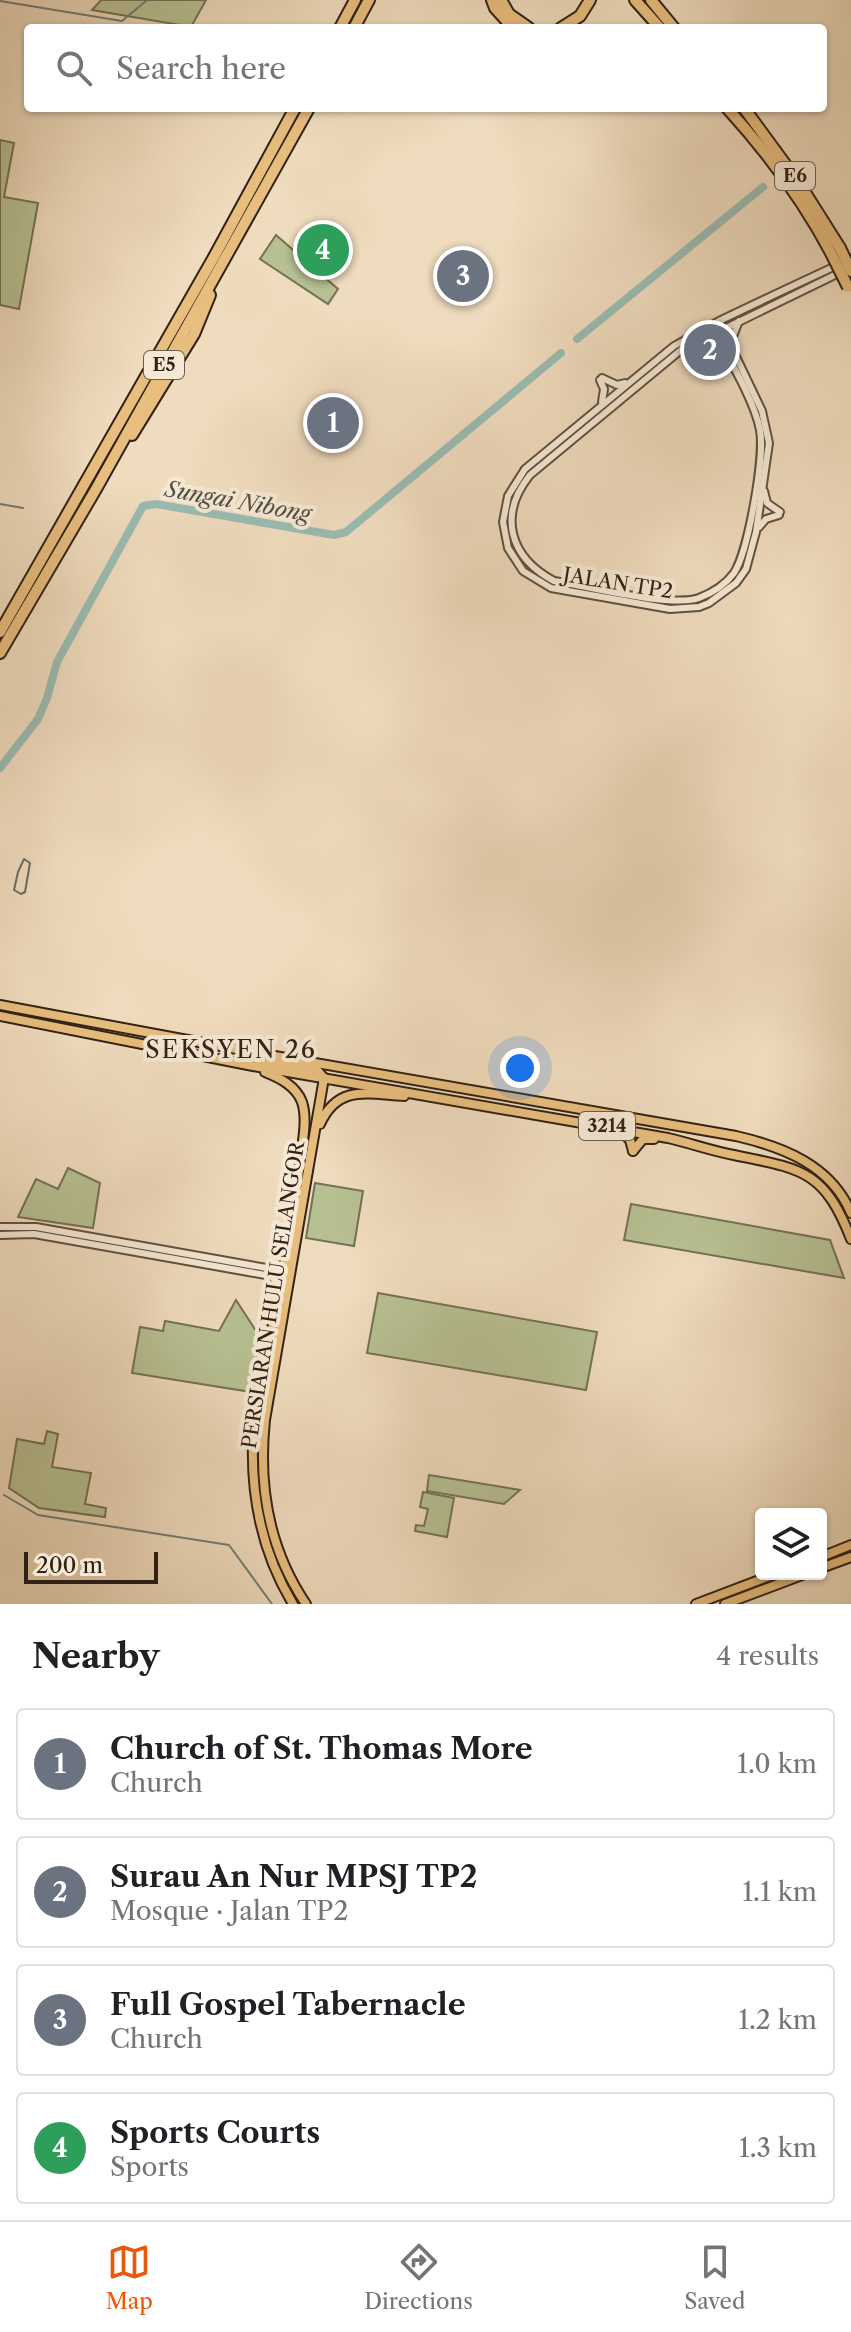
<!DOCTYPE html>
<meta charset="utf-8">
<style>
:root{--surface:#fff;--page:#f6f6f6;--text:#202124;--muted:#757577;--line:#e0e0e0;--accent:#ea580c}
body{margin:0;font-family:"Libre Caslon Text",serif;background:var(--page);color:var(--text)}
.controls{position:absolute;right:24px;bottom:24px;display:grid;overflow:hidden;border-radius:8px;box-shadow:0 2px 6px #0004}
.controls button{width:72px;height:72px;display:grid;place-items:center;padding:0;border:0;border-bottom:2px solid var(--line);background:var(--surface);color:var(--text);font:40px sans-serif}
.scale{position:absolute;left:24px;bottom:20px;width:134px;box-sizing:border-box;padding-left:8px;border:4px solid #322215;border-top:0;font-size:22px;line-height:28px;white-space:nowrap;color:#322215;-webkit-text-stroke:6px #f5e8d4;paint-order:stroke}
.you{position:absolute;left:520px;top:1068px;width:28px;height:28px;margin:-20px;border:6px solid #fff;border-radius:50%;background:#1a73e8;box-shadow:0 0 0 12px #1a73e833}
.badge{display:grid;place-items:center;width:52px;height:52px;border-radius:50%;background:var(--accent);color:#fff;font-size:26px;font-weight:700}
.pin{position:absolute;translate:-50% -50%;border:4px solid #fff;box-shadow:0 2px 8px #0006}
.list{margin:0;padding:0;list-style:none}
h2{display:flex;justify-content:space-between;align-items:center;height:104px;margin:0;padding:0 32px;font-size:34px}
h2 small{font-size:26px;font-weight:400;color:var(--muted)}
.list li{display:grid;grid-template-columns:52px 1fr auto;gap:24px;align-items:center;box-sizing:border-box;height:112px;margin:0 16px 16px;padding:0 16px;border:2px solid var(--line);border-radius:8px}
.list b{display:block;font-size:30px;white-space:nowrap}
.list p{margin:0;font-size:26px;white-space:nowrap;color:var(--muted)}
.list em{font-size:26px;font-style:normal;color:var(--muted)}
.icon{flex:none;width:44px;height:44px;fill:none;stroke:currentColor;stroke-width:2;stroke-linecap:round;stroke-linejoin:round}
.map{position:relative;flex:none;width:851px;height:1604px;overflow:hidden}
.search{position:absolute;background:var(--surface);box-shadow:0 2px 6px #0004;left:24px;right:24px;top:24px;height:88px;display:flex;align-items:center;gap:20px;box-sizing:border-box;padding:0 28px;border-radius:8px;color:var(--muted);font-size:30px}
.sheet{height:616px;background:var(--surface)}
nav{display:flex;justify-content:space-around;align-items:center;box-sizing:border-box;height:112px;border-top:2px solid var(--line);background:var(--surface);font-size:22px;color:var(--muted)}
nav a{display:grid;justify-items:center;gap:4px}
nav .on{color:var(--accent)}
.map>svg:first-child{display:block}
.green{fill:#b7c092;stroke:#747154;stroke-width:2}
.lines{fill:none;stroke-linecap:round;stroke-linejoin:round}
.shore{stroke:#666e64;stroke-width:2}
.stream{stroke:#707e73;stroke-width:2}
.river{stroke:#9abbb2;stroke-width:8}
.minor-casing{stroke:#61503f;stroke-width:10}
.major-casing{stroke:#322215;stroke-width:12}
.highway-casing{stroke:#322215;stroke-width:14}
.minor{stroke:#f5e8d4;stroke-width:6}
.major{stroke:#e8be7e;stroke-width:8}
.highway{stroke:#e8be7e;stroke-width:10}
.highway-bridge-casing{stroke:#322215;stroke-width:14;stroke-linecap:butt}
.highway-bridge{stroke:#e8be7e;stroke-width:10}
.labels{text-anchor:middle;stroke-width:8;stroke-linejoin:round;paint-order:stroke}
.shield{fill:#f5e8d4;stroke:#6c5d4e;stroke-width:2}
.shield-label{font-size:18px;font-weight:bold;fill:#322215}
.street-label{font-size:20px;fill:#322215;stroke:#f5e8d4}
.water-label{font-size:22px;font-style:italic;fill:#515044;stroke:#f5e8d4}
.quarter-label{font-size:24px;letter-spacing:2px;fill:#322215;stroke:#f5e8d4}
</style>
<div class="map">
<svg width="851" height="1604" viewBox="0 0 851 1604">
<rect width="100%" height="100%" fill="#efdbbd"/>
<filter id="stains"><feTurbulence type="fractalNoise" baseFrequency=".0025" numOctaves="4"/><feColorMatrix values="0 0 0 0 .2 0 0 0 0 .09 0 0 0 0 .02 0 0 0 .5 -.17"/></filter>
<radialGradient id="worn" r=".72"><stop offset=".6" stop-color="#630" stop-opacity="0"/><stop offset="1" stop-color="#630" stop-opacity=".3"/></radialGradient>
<g class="green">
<polygon points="101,0 206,0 191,27 92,10"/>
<polygon points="0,140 14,143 4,197 38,203 19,309 0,305"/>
<polygon points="324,231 341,247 322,269 304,253"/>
<polygon points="276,235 338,289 328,304 260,259"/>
<polygon points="68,1168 100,1183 93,1228 18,1217 36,1179 58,1189"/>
<polygon points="315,1183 363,1191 354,1246 306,1238"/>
<polygon points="631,1204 830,1240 844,1278 624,1240"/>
<polygon points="378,1293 597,1332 586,1390 367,1353"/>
<polygon points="236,1300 260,1337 251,1392 132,1373 140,1327 163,1331 165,1321 219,1331"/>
<polygon points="47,1431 58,1434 52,1467 91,1473 85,1504 106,1508 105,1517 39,1508 9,1488 17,1439 44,1444"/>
<polygon points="429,1475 520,1490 504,1504 427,1491"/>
<polygon points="423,1492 454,1498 447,1537 415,1531 416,1525 424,1526 428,1509 420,1507"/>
</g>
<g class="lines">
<polygon class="shore" points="24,859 30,863 25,892 21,894 14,890 18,872"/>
<g class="stream">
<polyline points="0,1 122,21 146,1"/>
<polyline points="0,504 23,508"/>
<polyline points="4,1495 38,1515 229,1545 272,1604"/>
</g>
<g class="river">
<polyline points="577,339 763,187"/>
<polyline points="0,768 38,719 47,698 57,662 143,506 156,504 334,535 346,532 561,353"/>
</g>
<g class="minor-casing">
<g id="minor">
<path d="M 719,321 L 762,411 L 769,443 L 756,532 L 746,569 L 736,583 L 709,603 L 699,607 L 670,609 L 551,588 L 523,571 L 508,548 L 503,522 L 508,496 L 525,469 L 674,346 L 719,321 C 763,300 807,279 851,259"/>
<path d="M 711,325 C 726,354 754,399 760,430 C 765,456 748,552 734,573 C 726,584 712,593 699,598 C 672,608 586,586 554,581 C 509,557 498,515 530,475 L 681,350 L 841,272"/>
<polyline points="730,344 739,321"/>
<polyline points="602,378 617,385 625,383"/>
<polyline points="600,380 604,389 602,402"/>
<polyline points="764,491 767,503 780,512"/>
<polyline points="759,527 766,519 779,515"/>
<polyline points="0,1227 36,1227 272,1269 283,1265"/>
<polyline points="0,1235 34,1234 271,1276 280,1285"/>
</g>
</g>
<g class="major-casing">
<g id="major">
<path d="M 0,1005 L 247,1051 L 736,1136 C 783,1147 831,1165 851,1213"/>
<path d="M 0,1016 L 253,1066 L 668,1138 C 690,1143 712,1151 734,1155 C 802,1169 824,1170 851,1239"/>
<polyline points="257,1059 316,1069 323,1077"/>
<path d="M 265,1072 C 280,1078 296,1086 302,1102 C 308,1120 302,1144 300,1163 C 293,1225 280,1288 268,1350 C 262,1379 254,1410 253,1440 C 251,1499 262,1553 293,1604"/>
<path d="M 320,1124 C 338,1084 368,1094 404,1096"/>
<polyline points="619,1129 630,1140 633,1151"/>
<polyline points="633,1151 643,1139 654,1139"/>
<polyline points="821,1557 851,1545"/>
<polyline points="821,1568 851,1557"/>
<path d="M 306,1604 C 268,1548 258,1486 265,1420 L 324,1078"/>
<polyline points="696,1604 775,1574"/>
<polyline points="725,1604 805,1574"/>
</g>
</g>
<g class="highway-casing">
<g id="highway">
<polyline points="492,0 495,8 513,28"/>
<polyline points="501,0 509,14 529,28"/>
<polyline points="635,0 660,28"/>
<polyline points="651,0 674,28"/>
<polyline points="340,28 355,0"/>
<polyline points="354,28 369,0"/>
<polyline points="561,28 580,16 590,0"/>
<path d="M 727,108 C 767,152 803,200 831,253"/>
<polyline points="744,108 799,183 840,248"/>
<polyline points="132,435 194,334 210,295"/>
<polyline points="0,632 214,257 295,108"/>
<polyline points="0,653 96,489 309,108"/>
</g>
</g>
<use href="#minor" class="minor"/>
<use href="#major" class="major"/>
<use href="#highway" class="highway"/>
<g class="highway-bridge-casing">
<g id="highway-bridge">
<polyline points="840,248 851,271"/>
<polyline points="831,253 848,287"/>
</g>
</g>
<use href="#highway-bridge" class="highway-bridge"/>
</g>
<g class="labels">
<g class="shield">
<rect x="775" y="162" width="40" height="28" rx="6"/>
<rect x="144" y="351" width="40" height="28" rx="6"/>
<rect x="579" y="1112" width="56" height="28" rx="6"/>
</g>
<g class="shield-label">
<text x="795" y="182">E6</text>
<text x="164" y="371">E5</text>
<text x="607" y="1132">3214</text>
</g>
<g class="street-label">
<text transform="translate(618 583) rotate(9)" y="7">JALAN TP2</text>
<text transform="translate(273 1295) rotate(-81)" y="7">PERSIARAN HULU SELANGOR</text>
</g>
<g class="water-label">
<text transform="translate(238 501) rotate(10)" y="8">Sungai Nibong</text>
</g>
<g class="quarter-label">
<text x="231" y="1058">SEKSYEN 26</text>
</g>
</g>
<rect width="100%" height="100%" filter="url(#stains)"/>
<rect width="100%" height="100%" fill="url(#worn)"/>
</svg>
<div class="controls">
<button><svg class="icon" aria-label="layers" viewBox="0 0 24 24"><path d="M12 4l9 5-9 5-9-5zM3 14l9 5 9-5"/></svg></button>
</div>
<div class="scale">200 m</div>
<div class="you"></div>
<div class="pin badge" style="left:333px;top:423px;background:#6b7280">1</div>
<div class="pin badge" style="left:710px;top:350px;background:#6b7280">2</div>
<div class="pin badge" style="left:463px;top:276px;background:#6b7280">3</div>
<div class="pin badge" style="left:323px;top:250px;background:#2e9e5b">4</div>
<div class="search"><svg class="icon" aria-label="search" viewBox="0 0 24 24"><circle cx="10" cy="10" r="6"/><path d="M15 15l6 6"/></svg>Search here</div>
</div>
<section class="sheet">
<h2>Nearby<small>4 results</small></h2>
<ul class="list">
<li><span class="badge" style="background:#6b7280">1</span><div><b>Church of St. Thomas More</b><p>Church</p></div><em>1.0 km</em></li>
<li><span class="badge" style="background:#6b7280">2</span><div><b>Surau An Nur MPSJ TP2</b><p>Mosque · Jalan TP2</p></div><em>1.1 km</em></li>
<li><span class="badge" style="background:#6b7280">3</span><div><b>Full Gospel Tabernacle</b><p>Church</p></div><em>1.2 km</em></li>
<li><span class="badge" style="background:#2e9e5b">4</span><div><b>Sports Courts</b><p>Sports</p></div><em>1.3 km</em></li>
</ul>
</section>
<nav>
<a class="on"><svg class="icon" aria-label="map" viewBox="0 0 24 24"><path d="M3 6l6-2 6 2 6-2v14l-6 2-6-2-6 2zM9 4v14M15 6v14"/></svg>Map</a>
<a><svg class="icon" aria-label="directions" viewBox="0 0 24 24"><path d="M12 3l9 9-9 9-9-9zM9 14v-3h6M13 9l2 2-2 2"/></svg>Directions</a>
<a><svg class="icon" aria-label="saved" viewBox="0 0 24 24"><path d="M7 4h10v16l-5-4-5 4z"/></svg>Saved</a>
</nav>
